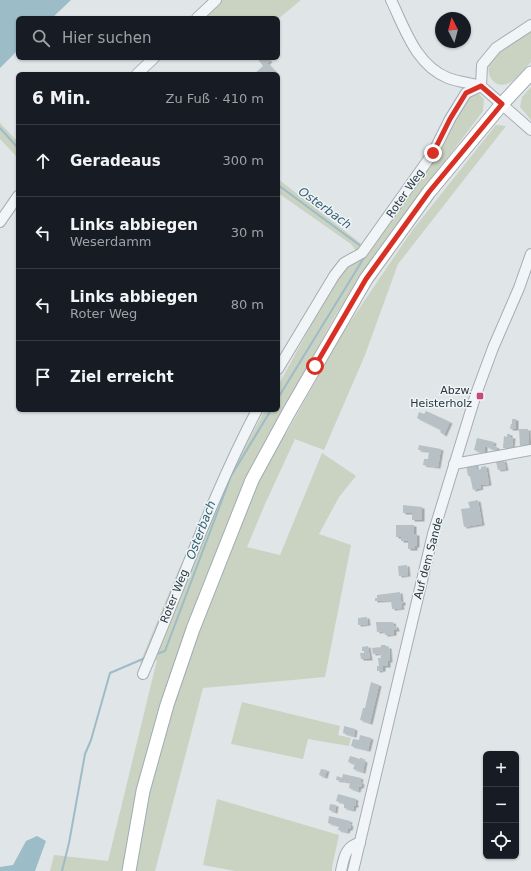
<!DOCTYPE html>
<html lang="de">
<meta charset="utf-8">
<style>
:root{--surface:#171b24;--page:#242831;--text:#f1f3f6;--muted:#9ea1a6;--line:#363941}
body{margin:0;font-family:"DejaVu Sans",sans-serif;background:var(--page);color:var(--text)}
.controls{position:absolute;right:12px;bottom:12px;display:grid;overflow:hidden;border-radius:6px;box-shadow:0 1px 3px #0004}
.controls button{width:36px;height:36px;display:grid;place-items:center;padding:0;border:0;border-bottom:1px solid var(--line);background:var(--surface);color:var(--text);font:20px sans-serif}
.compass{position:absolute;left:435px;top:12px;width:36px;height:36px;border-radius:50%;background:var(--surface);box-shadow:0 1px 3px #0004;rotate:354deg}
.stop{position:absolute;width:12px;height:12px;margin:-9px;border:3px solid #d93025;border-radius:50%;background:#fff}
.stop.end{background:#d93025;border-color:#fff;box-shadow:0 1px 4px #0008}
.list{margin:0;padding:0;list-style:none}
h2{display:flex;justify-content:space-between;align-items:center;height:52px;margin:0;padding:0 16px;font-size:17px}
h2 small{font-size:13px;font-weight:400;color:var(--muted)}
.list li{display:grid;grid-template-columns:26px 1fr auto;gap:12px;align-items:center;box-sizing:border-box;height:72px;padding:0 16px;border-top:1px solid var(--line)}
.list b{display:block;font-size:15px;white-space:nowrap}
.list p{margin:0;font-size:13px;white-space:nowrap;color:var(--muted)}
.list em{font-size:13px;font-style:normal;color:var(--muted)}
.icon{flex:none;width:22px;height:22px;fill:none;stroke:currentColor;stroke-width:2;stroke-linecap:round;stroke-linejoin:round}
.map{position:relative;flex:none;width:531px;height:871px;overflow:hidden}
.search{position:absolute;background:var(--surface);box-shadow:0 1px 3px #0004;left:16px;top:16px;width:264px;height:44px;display:flex;align-items:center;gap:10px;box-sizing:border-box;padding:0 14px;border-radius:6px;color:var(--muted);font-size:15px}
.panel{position:absolute;background:var(--surface);box-shadow:0 1px 3px #0004;left:16px;top:72px;width:264px;height:340px;border-radius:6px}
.map>svg:first-child{display:block}
.green{fill:#cad2c1}
.water{fill:#9cbcc7}
.lines{fill:none;stroke-linecap:round;stroke-linejoin:round}
.stream{stroke:#9cbcc7;stroke-width:2}
.building{fill:#b7c0c5;filter:url(#shadow)}
.minor-casing{stroke:#a5adb2;stroke-width:12}
.major-casing{stroke:#9facb3;stroke-width:15}
.minor{stroke:#f2f5f7;stroke-width:10}
.major{stroke:#fff;stroke-width:13}
.route{stroke:#d93025;stroke-width:5}
.poi-dot{fill:#c8497d;stroke:#eff4f6;stroke-width:1.5}
.labels{text-anchor:middle;stroke-width:3;stroke-linejoin:round;paint-order:stroke}
.street-label{font-size:11px;fill:#29363f;stroke:#eff4f6}
.poi-label{font-size:11px;fill:#29363f;stroke:#eff4f6;text-anchor:end}
.water-label{font-size:12px;font-style:italic;fill:#355f71;stroke:#eff4f6}
</style>
<div class="map">
<svg width="531" height="871" viewBox="0 0 531 871">
<defs>
<filter id="shadow"><feDropShadow dx="2.5" dy="1.5" stdDeviation="0" flood-color="#0004"/></filter>
</defs>
<rect width="100%" height="100%" fill="#e0e5e8"/>
<g class="green">
<polygon points="219,0 301,0 278,19 278,18 199,18"/>
<path d="M 531,30 L 531,62 C 525,68 519,77 511,82 C 497,91 484,77 490,62 C 493,53 522,36 531,30 Z"/>
<polygon points="531,87 531,120 520,107 522,97"/>
<polygon points="477,92 484,99 483,111 387,238 335,316 274,427 286,434 344,331 411,232 496,125 506,126 398,264 365,355 324,450 295,439 265,504 247,547 280,555 322,453 356,476 339,497 319,534 351,545 325,677 203,688 155,871 50,871 54,855 108,861 157,660 140,663 179,569 265,410 278,410 278,386 340,272 360,256 351,244 278,193 278,179 368,249 466,98"/>
<polygon points="0,123 18,142 18,158 0,139"/>
<polygon points="242,702 340,726 338,735 351,738 349,746 308,739 303,759 231,744"/>
<polygon points="217,799 339,835 332,867 332,871 235,871 203,865"/>
</g>
<g class="water">
<polygon points="0,0 71,0 52,18 18,18 18,50 0,68"/>
<polygon points="37,836 46,841 35,871 0,871 0,867 13,865 26,841"/>
</g>
<g class="lines">
<g class="stream">
<polyline points="0,128 18,148"/>
<polyline points="278,185 362,247"/>
<polyline points="278,398 365,256"/>
<polyline points="154,655 165,651 231,476 271,410"/>
<polyline points="62,871 69,843 85,754 91,740 110,673 145,658"/>
</g>
</g>
<g class="building">
<polygon points="257,58 267,58 270,61 267,63 275,72 272,74 254,74 263,66"/>
<polygon points="426,411 450,422 444,435 440,432 441,430 417,418 419,412 424,414"/>
<polygon points="512,419 516,419 516,429 510,429 511,424 512,424"/>
<polygon points="519,429 528,429 529,445 526,445 526,448 523,448 523,445 520,446"/>
<polygon points="507,434 510,434 510,437 513,437 512,448 503,448 504,436 507,437"/>
<polygon points="477,438 494,442 493,446 497,447 496,451 485,446 485,453 474,450"/>
<polygon points="419,445 441,449 438,467 423,465 424,459 428,459 429,451 418,450"/>
<polygon points="504,460 506,469 498,470 496,462"/>
<polygon points="475,463 477,470 481,469 481,467 486,466 489,484 480,485 481,488 473,490 470,476 468,476 466,464"/>
<polygon points="478,500 482,524 464,527 461,509 470,508 468,502"/>
<polygon points="403,505 422,507 422,520 412,520 412,513 403,513"/>
<polygon points="396,525 414,525 414,534 417,534 417,546 415,546 415,549 408,549 408,541 401,541 401,537 396,537"/>
<polygon points="407,565 408,575 399,576 398,566"/>
<polygon points="400,592 401,601 403,601 403,604 401,604 402,608 392,609 391,600 375,601 375,598 377,598 377,595"/>
<polygon points="367,617 368,624 358,625 358,618"/>
<polygon points="376,622 393,622 394,626 396,626 397,630 394,630 394,634 385,635 384,631 377,632"/>
<polygon points="381,645 386,645 386,647 389,647 390,661 388,661 388,666 383,666 383,670 377,671 377,666 379,666 378,658 381,658 380,653 373,654 372,648 381,647"/>
<polygon points="368,646 370,659 361,659 360,653 364,653 364,651 362,651 362,647"/>
<polygon points="371,682 379,685 370,723 360,720 363,708 365,708"/>
<polygon points="344,726 355,729 354,736 343,733"/>
<polygon points="360,735 371,738 368,750 351,746 353,739 359,740"/>
<polygon points="350,756 360,759 360,758 363,758 362,760 365,761 363,772 353,769 355,764 348,762"/>
<polygon points="321,769 327,770 325,777 319,775"/>
<polygon points="343,774 361,778 360,782 362,783 361,787 359,787 358,791 349,788 350,782 336,780 337,776 342,778"/>
<polygon points="338,794 356,799 355,803 356,804 356,806 354,806 353,810 344,808 344,803 336,801"/>
<polygon points="330,804 336,805 335,812 329,810"/>
<polygon points="329,816 350,821 349,824 351,825 350,829 348,829 347,832 338,830 339,826 328,823"/>
</g>
<g class="lines">
<g class="minor-casing">
<g id="minor">
<path d="M 391,0 C 405,29 416,65 448,78 C 458,82 471,83 481,86"/>
<polyline points="197,18 216,0"/>
<polyline points="531,25 496,48 482,65 481,86 531,130"/>
<polyline points="137,74 154,58"/>
<polyline points="0,222 18,196"/>
<polyline points="278,369 334,276 344,263 362,253 433,153 450,119 466,93 481,86"/>
<polyline points="454,464 531,450"/>
<path d="M 143,674 C 181,586 212,495 257,410"/>
<path d="M 341,871 C 344,858 345,846 360,843"/>
<polyline points="353,871 433,534 476,394 493,348 519,288 531,254"/>
</g>
</g>
<g class="major-casing">
<polyline id="major" points="129,871 143,791 167,705 193,629 252,480 289,412 366,279 429,192 502,104 531,73"/>
</g>
<use href="#minor" class="minor"/>
<use href="#major" class="major"/>
</g>
<g class="lines">
<polyline class="route" points="315,366 366,279 429,192 502,104 481,86 466,93 450,119 433,153"/>
</g>
<rect class="poi-dot" x="476" y="392" width="8" height="8" rx="2"/>
<g class="labels">
<g class="street-label">
<text transform="translate(405 193) rotate(-55)" y="4">Roter Weg</text>
<text transform="translate(428 558) rotate(-75)" y="4">Auf dem Sande</text>
<text transform="translate(174 596) rotate(-68)" y="4">Roter Weg</text>
</g>
<g class="poi-label">
<text x="472" y="394">Abzw.<tspan x="472" dy="13">Heisterholz</tspan></text>
</g>
<g class="water-label">
<text transform="translate(325 208) rotate(36)" y="4">Osterbach</text>
<text transform="translate(201 530) rotate(-69)" y="4">Osterbach</text>
</g>
</g>
</svg>
<div class="controls">
<button>+</button>
<button>−</button>
<button><svg class="icon" aria-label="locate" viewBox="0 0 24 24"><circle cx="12" cy="12" r="6"/><path d="M12 2v4M12 18v4M2 12h4M18 12h4"/></svg></button>
</div>
<svg class="compass" viewBox="-18 -18 36 36"><path d="M0-13l5 13h-10z" fill="#e53935"/><path d="M0 13l5-13h-10z" fill="#9ea1a6"/></svg>
<div class="stop" style="left:315px;top:366px"></div>
<div class="stop end" style="left:433px;top:153px"></div>
<div class="search"><svg class="icon" aria-label="search" viewBox="0 0 24 24"><circle cx="10" cy="10" r="6"/><path d="M15 15l6 6"/></svg>Hier suchen</div>
<section class="panel">
<h2>6 Min.<small>Zu Fuß · 410 m</small></h2>
<ul class="list">
<li><svg class="icon" aria-label="ahead" viewBox="0 0 24 24"><path d="M12 20V5M6 11l6-6 6 6"/></svg><div><b>Geradeaus</b></div><em>300 m</em></li>
<li><svg class="icon" aria-label="left" viewBox="0 0 24 24"><path d="M17 20v-9H6M10 6l-5 5 5 5"/></svg><div><b>Links abbiegen</b><p>Weserdamm</p></div><em>30 m</em></li>
<li><svg class="icon" aria-label="left" viewBox="0 0 24 24"><path d="M17 20v-9H6M10 6l-5 5 5 5"/></svg><div><b>Links abbiegen</b><p>Roter Weg</p></div><em>80 m</em></li>
<li><svg class="icon" aria-label="arrive" viewBox="0 0 24 24"><path d="M6 21V4h12l-3 4 3 4H6"/></svg><div><b>Ziel erreicht</b></div></li>
</ul>
</section>
</div>
